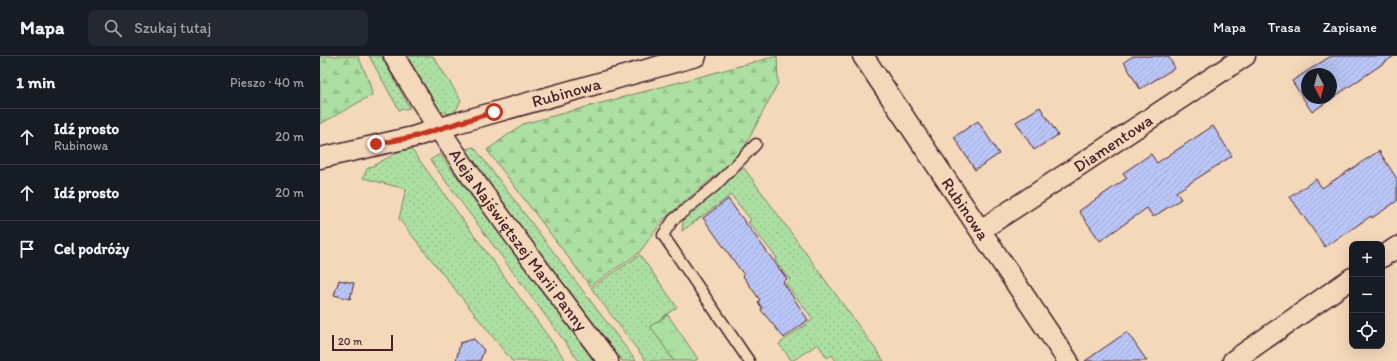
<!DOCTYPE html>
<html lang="pl">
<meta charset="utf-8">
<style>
:root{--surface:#171b24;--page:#242831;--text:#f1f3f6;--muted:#9ea1a6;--line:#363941}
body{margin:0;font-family:Itim,sans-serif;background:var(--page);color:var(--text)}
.controls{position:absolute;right:12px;bottom:12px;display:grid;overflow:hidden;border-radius:8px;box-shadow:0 4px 16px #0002}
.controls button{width:36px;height:36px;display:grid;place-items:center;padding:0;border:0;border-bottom:1px solid var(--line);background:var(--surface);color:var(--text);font:20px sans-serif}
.compass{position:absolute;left:981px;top:12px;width:36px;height:36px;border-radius:50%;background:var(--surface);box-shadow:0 4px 16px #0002;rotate:173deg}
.scale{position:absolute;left:12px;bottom:10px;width:61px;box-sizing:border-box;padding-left:4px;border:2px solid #4a1f2b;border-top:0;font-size:11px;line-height:14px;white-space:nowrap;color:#4a1f2b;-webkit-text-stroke:3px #f3d8ba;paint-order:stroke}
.stop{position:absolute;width:12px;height:12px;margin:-9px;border:3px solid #c8321e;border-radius:50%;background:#fff}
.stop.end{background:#c8321e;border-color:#fff;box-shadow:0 1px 4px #0008}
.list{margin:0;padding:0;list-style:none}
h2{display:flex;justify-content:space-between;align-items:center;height:52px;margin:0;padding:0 16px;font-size:17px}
h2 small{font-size:13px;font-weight:400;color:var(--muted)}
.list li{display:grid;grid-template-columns:26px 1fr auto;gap:12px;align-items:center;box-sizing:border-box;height:56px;padding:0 16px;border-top:1px solid var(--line)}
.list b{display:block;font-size:15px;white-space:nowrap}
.list p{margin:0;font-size:13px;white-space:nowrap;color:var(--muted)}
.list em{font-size:13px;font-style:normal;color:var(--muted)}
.icon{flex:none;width:22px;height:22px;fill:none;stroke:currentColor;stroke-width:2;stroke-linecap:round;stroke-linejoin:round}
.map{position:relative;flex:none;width:1077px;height:305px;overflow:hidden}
header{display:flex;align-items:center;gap:24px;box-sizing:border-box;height:56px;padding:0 20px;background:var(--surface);border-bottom:1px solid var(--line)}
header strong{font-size:19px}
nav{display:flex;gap:22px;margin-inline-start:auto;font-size:14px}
.search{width:280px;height:36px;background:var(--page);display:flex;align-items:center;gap:10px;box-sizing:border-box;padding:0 14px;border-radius:8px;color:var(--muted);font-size:15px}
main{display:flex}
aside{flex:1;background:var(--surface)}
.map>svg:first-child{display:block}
.grass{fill:url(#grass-dots);stroke:#7a8066}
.forest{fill:url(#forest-firs);stroke:#7a8066}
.park{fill:url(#park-tufts);stroke:#7a8066}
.building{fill:url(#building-hatch);stroke:#4a1f2b;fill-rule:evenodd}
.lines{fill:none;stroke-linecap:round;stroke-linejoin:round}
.service-casing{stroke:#4a1f2b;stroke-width:13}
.minor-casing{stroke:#4a1f2b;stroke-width:23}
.service{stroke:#f3d8ba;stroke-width:10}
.minor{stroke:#f3d8ba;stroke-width:20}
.route{stroke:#c8321e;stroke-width:5}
.labels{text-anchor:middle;stroke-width:3;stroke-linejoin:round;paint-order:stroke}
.street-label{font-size:17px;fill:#4a1f2b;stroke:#f3d8ba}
</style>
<header>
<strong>Mapa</strong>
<div class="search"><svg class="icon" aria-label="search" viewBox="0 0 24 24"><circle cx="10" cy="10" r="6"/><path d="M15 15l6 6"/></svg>Szukaj tutaj</div>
<nav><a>Mapa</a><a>Trasa</a><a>Zapisane</a></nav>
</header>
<main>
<aside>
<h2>1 min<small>Pieszo · 40 m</small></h2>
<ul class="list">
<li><svg class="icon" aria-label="ahead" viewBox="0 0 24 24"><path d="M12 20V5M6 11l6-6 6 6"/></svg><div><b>Idź prosto</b><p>Rubinowa</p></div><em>20 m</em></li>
<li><svg class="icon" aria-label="ahead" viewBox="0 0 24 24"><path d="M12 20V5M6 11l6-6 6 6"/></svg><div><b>Idź prosto</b></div><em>20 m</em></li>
<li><svg class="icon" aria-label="arrive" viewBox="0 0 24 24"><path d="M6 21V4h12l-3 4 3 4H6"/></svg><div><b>Cel podróży</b></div></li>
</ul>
</aside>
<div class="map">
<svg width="1077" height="305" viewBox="0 0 1077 305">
<defs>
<pattern id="grass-dots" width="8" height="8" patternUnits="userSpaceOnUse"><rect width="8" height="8" fill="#abe0a2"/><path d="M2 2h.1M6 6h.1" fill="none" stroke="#95c08c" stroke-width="1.8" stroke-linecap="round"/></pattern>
<pattern id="forest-firs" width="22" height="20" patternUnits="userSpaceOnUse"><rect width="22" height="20" fill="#abe0a2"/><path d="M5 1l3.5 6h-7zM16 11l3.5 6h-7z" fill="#95c08c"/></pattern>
<pattern id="park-tufts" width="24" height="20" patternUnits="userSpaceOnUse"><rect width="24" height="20" fill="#abe0a2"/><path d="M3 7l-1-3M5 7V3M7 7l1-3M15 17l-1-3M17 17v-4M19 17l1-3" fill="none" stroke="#95c08c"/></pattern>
<pattern id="building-hatch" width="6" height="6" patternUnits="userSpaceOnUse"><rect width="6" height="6" fill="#b9c6f7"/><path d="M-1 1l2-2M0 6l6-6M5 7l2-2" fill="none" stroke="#a1aad4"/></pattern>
</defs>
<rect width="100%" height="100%" fill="#f3d8ba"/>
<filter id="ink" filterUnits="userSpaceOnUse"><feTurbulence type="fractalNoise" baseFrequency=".025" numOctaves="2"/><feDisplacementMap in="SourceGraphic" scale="8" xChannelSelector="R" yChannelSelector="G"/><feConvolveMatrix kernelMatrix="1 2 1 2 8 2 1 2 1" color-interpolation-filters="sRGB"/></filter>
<g filter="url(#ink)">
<g class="grass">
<polygon points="49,0 61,0 90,52 79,54"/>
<polygon points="87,0 113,0 141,44 134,59 120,55"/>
<polygon points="89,90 246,305 192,305 79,163 86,133 43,122 47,113"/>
<polygon points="154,91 316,305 302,305 148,100 145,93"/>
<polygon points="120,98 274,305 259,305 110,104"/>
<polygon points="424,112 564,305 516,305 512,299 507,302 498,288 472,305 459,288 493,263 466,228 470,224 455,204 457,202 428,166 431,164 411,139 362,175 364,160"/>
<polygon points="320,199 357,251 331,270 354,305 326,305 271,232"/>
</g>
<g class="forest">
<polygon points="0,0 38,0 49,25 52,39 0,68"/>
<polygon points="457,0 458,27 421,98 344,163 319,197 270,230 167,94 203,68"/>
</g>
<polygon class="park" points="348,259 378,303 374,305 354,305 330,270"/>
<g class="building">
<polygon points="813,0 848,0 855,12 820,33 804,6"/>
<path d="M 1011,0 L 1074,0 L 992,56 L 972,25 ZM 987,18 L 1011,18 L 1011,42 L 987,42 Z"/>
<polygon points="720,51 738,79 714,94 696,66"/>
<polygon points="658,65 679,98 655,114 634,81"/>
<polygon points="893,70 912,100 856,136 861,143 833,161 827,152 780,185 759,155 807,122 803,117 831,98 837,107"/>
<polygon points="1059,95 1077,123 1077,145 1052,162 1051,160 1005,191 970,141 996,123 1002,132"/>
<polygon points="408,143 467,223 463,226 488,264 464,282 441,254 442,252 438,246 440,244 423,220 424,219 383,162"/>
<polygon points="19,224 34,227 30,243 14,239"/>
<polygon points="807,276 827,305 765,305"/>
<polygon points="154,283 164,294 160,305 136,305 140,287"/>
</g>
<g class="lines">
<g class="service-casing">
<polyline id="service" points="429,305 343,179 353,164 395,130 436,88"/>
</g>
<g class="minor-casing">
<g id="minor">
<path id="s1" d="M 74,0 C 136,108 214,205 288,305"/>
<path id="s2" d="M 543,0 L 748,305"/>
<path id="s3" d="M 0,102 L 93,81 L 140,66 L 376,0"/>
<path id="s4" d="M 661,174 L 925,0"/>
<polyline points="1062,201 1077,191"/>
<polyline points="913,305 1032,222"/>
</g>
</g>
<use href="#service" class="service"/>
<use href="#minor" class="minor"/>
</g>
</g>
<g class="lines" filter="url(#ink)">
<polyline class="route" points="56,88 93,81 174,56"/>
</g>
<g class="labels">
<g class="street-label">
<text dy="6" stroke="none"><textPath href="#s3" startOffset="255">Rubinowa</textPath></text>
<text dy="6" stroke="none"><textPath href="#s4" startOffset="158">Diamentowa</textPath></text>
<text dy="6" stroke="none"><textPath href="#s2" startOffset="184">Rubinowa</textPath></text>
<text dy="6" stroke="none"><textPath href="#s1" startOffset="222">Aleja Najświętszej Marii Panny</textPath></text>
</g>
</g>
</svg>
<div class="controls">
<button>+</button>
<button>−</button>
<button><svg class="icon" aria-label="locate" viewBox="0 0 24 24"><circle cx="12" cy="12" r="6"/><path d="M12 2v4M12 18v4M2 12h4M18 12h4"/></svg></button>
</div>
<svg class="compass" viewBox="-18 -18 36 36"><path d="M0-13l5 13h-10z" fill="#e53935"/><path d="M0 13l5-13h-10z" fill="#9ea1a6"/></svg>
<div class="scale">20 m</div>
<div class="stop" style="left:174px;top:56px"></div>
<div class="stop end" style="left:56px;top:88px"></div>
</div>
</main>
